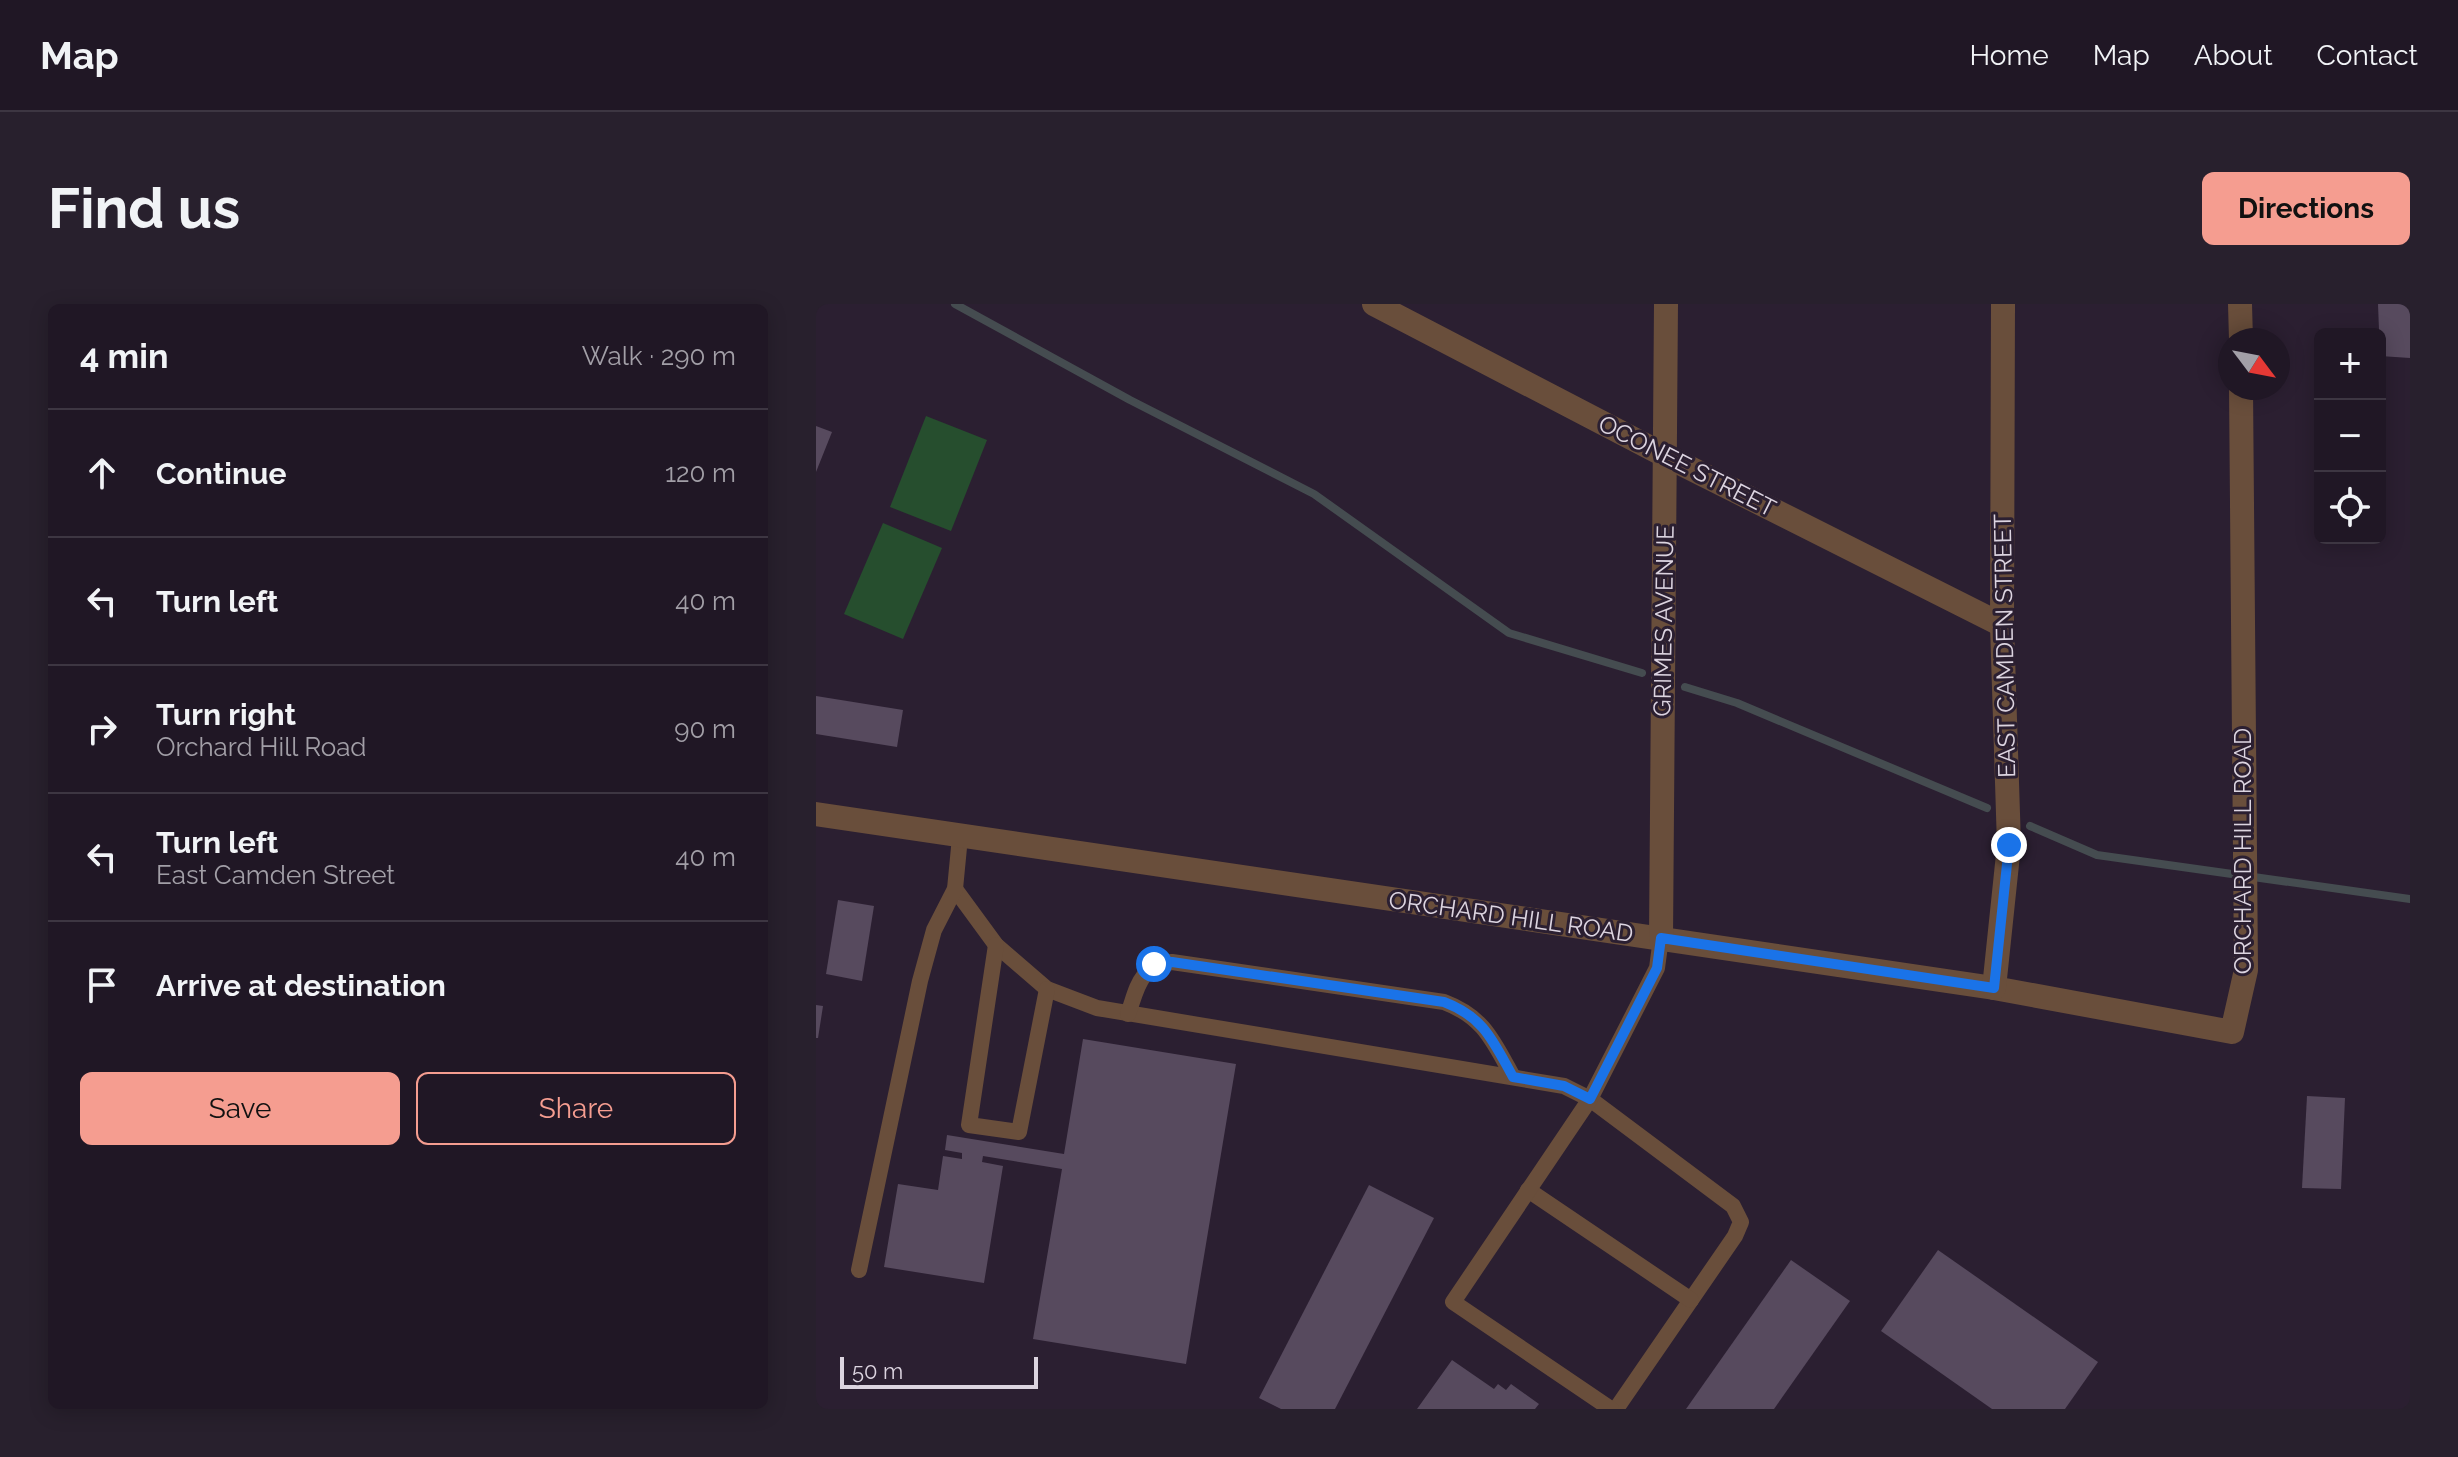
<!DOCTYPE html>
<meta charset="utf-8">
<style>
:root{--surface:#201725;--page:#28202d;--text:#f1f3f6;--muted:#a29fa7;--line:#3d3642;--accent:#f59d90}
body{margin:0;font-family:Raleway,sans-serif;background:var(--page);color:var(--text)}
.controls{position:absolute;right:24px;top:24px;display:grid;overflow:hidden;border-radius:12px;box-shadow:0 4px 20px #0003}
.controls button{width:72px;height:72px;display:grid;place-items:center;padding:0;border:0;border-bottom:2px solid var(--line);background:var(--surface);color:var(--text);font:40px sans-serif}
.compass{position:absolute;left:1402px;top:24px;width:72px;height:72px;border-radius:50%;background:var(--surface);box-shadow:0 4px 20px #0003;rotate:122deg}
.scale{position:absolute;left:24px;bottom:20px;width:198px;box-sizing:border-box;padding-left:8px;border:4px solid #dcd4e0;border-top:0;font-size:22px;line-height:28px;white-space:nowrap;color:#dcd4e0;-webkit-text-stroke:6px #2b1f31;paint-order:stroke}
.stop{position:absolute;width:24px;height:24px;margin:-18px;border:6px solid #1a73e8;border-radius:50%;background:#fff}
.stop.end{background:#1a73e8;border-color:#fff;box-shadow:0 2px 8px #0008}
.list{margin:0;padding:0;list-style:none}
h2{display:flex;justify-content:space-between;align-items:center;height:104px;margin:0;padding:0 32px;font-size:34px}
h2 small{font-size:26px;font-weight:400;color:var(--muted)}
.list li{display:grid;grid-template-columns:52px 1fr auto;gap:24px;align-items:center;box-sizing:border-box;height:128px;padding:0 32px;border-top:2px solid var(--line)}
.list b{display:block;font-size:30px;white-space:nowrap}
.list p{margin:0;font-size:26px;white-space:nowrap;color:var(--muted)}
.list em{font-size:26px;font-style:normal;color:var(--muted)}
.actions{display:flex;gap:16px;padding:24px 32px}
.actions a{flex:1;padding:18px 0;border:2px solid var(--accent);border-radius:12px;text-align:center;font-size:28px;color:var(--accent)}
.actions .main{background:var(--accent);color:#111}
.icon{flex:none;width:44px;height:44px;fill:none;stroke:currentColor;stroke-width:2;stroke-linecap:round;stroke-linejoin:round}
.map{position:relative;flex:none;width:1594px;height:1105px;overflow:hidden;border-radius:12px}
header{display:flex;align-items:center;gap:48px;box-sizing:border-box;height:112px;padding:0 40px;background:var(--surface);border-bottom:2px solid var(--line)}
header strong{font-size:38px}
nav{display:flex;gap:44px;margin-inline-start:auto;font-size:28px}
.intro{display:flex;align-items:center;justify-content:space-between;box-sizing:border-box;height:192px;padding:0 48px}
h1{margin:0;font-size:56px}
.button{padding:20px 36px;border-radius:12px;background:var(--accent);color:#111;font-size:28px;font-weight:700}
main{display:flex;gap:48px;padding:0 48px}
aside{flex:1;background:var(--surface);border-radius:12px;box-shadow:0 4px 20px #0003}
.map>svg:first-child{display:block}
.green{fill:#264e2e}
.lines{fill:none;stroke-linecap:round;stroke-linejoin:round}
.stream{stroke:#454c50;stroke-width:8}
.building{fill:#574a5e}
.lane{stroke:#694e3b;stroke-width:16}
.street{stroke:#694e3b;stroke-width:24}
.route{stroke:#1a73e8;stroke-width:10}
.labels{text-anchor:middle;stroke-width:6;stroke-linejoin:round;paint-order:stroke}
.street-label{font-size:24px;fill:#dcd4e0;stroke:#2b1f31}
</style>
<header>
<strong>Map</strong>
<nav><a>Home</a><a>Map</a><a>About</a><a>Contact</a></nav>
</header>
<div class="intro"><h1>Find us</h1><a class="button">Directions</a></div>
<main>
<aside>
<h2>4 min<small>Walk · 290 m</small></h2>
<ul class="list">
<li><svg class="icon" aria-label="ahead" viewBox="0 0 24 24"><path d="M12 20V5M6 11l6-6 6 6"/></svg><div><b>Continue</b></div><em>120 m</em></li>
<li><svg class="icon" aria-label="left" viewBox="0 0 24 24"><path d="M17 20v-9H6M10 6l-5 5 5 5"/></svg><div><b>Turn left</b></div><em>40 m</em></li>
<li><svg class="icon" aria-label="right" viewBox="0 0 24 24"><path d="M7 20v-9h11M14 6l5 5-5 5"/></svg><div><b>Turn right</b><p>Orchard Hill Road</p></div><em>90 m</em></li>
<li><svg class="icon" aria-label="left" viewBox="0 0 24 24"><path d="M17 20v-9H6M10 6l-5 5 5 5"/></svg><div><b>Turn left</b><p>East Camden Street</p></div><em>40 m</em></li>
<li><svg class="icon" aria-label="arrive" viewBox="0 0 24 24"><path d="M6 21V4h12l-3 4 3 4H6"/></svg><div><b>Arrive at destination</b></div></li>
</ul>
<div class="actions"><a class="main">Save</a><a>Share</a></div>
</aside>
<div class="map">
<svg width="1594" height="1105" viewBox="0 0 1594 1105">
<rect width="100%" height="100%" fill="#2b1f31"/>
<g class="green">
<polygon points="110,112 171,136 135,227 74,203"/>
<polygon points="67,219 126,244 87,335 28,310"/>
</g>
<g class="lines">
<g class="stream">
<polyline points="139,0 314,96 498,190 693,329 826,369"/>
<polyline points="869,383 921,399 1171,504"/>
<polyline points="1214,522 1281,551 1594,595"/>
</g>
</g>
<g class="building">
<polygon points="1562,0 1594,0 1594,54 1564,52"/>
<polygon points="0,122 16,128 0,168"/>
<polygon points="0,392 87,406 81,443 0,430"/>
<polygon points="22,596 58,602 46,677 10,670"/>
<polygon points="0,701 7,702 2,734 0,734"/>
<polygon points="267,735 420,760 370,1060 217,1035 246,865 167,852 166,858 187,862 168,979 68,963 82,880 122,886 127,852 146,855 146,849 129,846 131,831 248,850"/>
<polygon points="1491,792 1529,794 1525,885 1486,884"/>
<polygon points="553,881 618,914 519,1105 465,1105 443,1094"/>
<polygon points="1122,946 1282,1058 1249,1105 1176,1105 1065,1027"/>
<polygon points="975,956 1034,997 958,1105 870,1105"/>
<polygon points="636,1056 678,1085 682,1080 690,1086 695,1080 723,1100 719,1105 601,1105"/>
</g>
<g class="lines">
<g class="lane">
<polyline points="139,585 180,641 231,685 281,704 748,782 774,795 917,902 925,918 919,932 800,1105"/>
<polyline points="180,641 153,821 203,828 231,685"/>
<path d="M 312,710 C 322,682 323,663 356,658 L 628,698 C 668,713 677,737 697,773"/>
<polyline points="712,886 875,996"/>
<polyline points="43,966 104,677 118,626 139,585 144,533"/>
<polyline points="795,1105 637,998 774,795 841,664 845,634"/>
</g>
<g class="street">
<polyline points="558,0 850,152 1186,321"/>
<polyline points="1424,0 1425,36"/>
<polyline points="0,510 1178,684 1416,728 1430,666 1425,84"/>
<polyline points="845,634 850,0"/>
<polyline points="1178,684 1193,541 1186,321 1187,0"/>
</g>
</g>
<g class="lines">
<path class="route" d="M 338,660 L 356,658 L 628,698 C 668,713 677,737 697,773 L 748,782 L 774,795 L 841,664 L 845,634 L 1178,684 L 1193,541"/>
</g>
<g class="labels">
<g class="street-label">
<text transform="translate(871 162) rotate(27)" y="8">OCONEE STREET</text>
<text transform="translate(848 317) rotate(-89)" y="8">GRIMES AVENUE</text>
<text transform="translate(1189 342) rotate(-91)" y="8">EAST CAMDEN STREET</text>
<text transform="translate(1427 547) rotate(-90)" y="8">ORCHARD HILL ROAD</text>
<text transform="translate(695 613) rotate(8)" y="8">ORCHARD HILL ROAD</text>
</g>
</g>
</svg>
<div class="controls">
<button>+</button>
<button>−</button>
<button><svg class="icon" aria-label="locate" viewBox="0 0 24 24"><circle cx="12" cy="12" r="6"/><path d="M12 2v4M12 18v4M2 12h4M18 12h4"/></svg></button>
</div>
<svg class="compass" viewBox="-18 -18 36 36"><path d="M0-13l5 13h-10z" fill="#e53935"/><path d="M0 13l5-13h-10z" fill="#a29fa7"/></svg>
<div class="scale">50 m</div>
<div class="stop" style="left:338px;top:660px"></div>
<div class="stop end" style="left:1193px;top:541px"></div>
</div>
</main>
